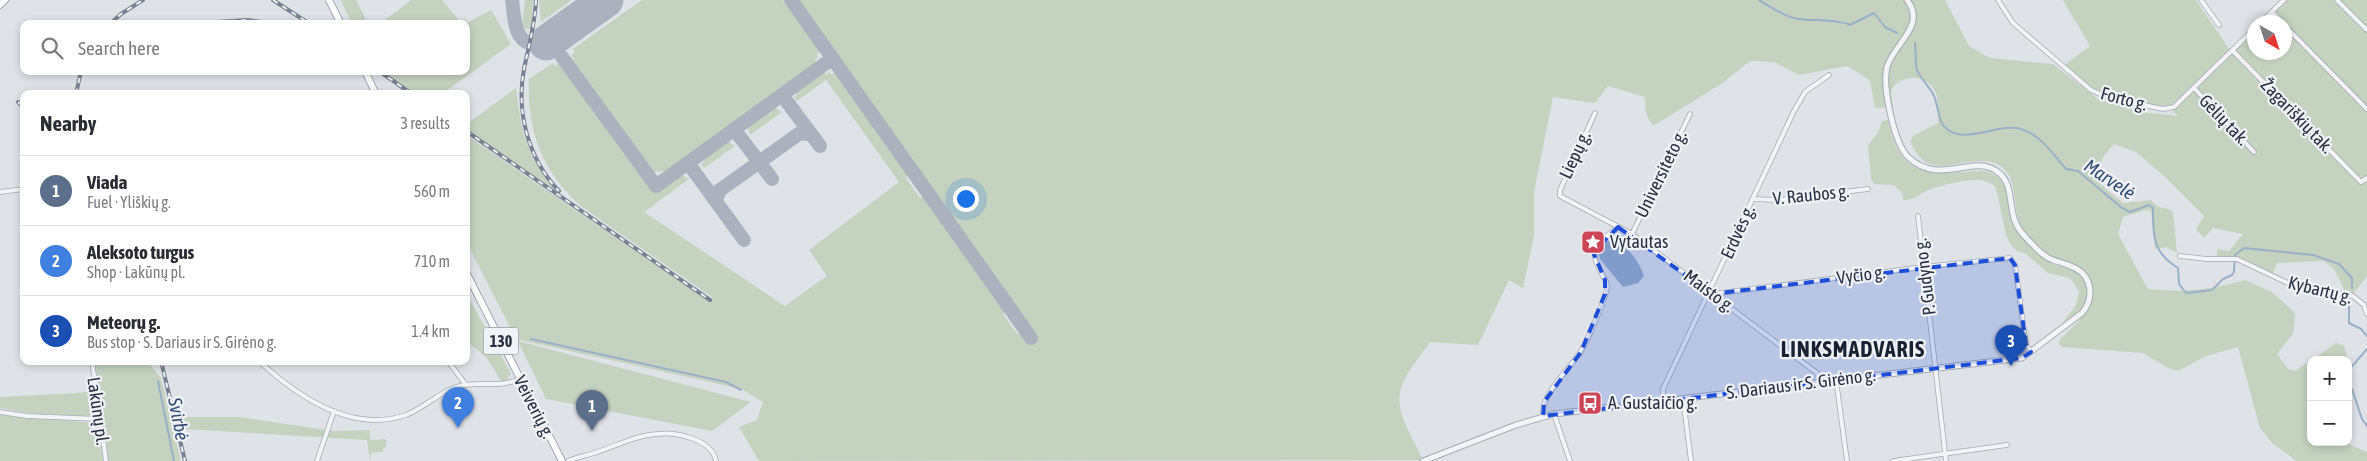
<!DOCTYPE html>
<meta charset="utf-8">
<style>
:root{--surface:#fff;--page:#f2f2f3;--text:#2b2b33;--muted:#7c7c81;--line:#e1e1e2;--accent:#0b8043}
body{margin:0;font-family:"Asap Condensed",sans-serif;background:var(--page);color:var(--text)}
.controls{position:absolute;right:15px;bottom:15px;display:grid;overflow:hidden;border-radius:10px;box-shadow:0 2px 8px #0003}
.controls button{width:45px;height:45px;display:grid;place-items:center;padding:0;border:0;border-bottom:1px solid var(--line);background:var(--surface);color:var(--text);font:25px sans-serif}
.compass{position:absolute;left:2247px;top:15px;width:45px;height:45px;border-radius:50%;background:var(--surface);box-shadow:0 2px 8px #0003;rotate:141deg}
.you{position:absolute;left:965px;top:198px;width:18px;height:18px;margin:-12px;border:4px solid #fff;border-radius:50%;background:#1a73e8;box-shadow:0 0 0 8px #1a73e833}
.badge{display:grid;place-items:center;width:32px;height:32px;border-radius:50%;background:var(--accent);color:#fff;font-size:16px;font-weight:700}
.pin{position:absolute;translate:-50% -41px;filter:drop-shadow(0 1px 2px #0008)}
.pin::after{content:'';position:absolute;top:26px;width:18px;height:15px;background:inherit;clip-path:polygon(0 0,100% 0,50% 100%)}
.list{margin:0;padding:0;list-style:none}
h2{display:flex;justify-content:space-between;align-items:center;height:65px;margin:0;padding:0 20px;font-size:21px}
h2 small{font-size:16px;font-weight:400;color:var(--muted)}
.list li{display:grid;grid-template-columns:32px 1fr auto;gap:15px;align-items:center;box-sizing:border-box;height:70px;padding:0 20px;border-top:1px solid var(--line)}
.list b{display:block;font-size:19px;white-space:nowrap}
.list p{margin:0;font-size:16px;white-space:nowrap;color:var(--muted)}
.list em{font-size:16px;font-style:normal;color:var(--muted)}
.icon{flex:none;width:28px;height:28px;fill:none;stroke:currentColor;stroke-width:2;stroke-linecap:round;stroke-linejoin:round}
.map{position:relative;flex:none;width:2367px;height:461px;overflow:hidden}
.search{position:absolute;background:var(--surface);box-shadow:0 2px 8px #0003;left:20px;top:20px;width:450px;height:55px;display:flex;align-items:center;gap:12px;box-sizing:border-box;padding:0 18px;border-radius:10px;color:var(--muted);font-size:19px}
.panel{position:absolute;background:var(--surface);box-shadow:0 2px 8px #0003;left:20px;top:90px;width:450px;height:275px;border-radius:10px}
.map>svg:first-child{display:block}
.green{fill:#c5d2c0}
.water{fill:#9ab0c9}
.lines{fill:none;stroke-linecap:round;stroke-linejoin:round}
.stream{stroke:#9ab0c9;stroke-width:2}
.taxiway{stroke:#acb2bd;stroke-width:14}
.runway{stroke:#acb2bd;stroke-width:35}
.minor-casing{stroke:#a4aab2;stroke-width:5.5}
.tertiary-casing{stroke:#a4aab2;stroke-width:7}
.primary-casing{stroke:#9fa7b4;stroke-width:8}
.minor{stroke:#f2f4f7;stroke-width:4}
.tertiary{stroke:#f2f4f7;stroke-width:5}
.primary{stroke:#fff;stroke-width:6}
.rail-casing{stroke:#798292;stroke-width:4}
.rail{stroke:#eff2f6;stroke-width:2;stroke-dasharray:5.5;stroke-linecap:butt}
.marked{fill:#1d4ed8;fill-opacity:0.2;stroke:#1d4ed8;stroke-width:4;stroke-dasharray:10 6;stroke-linejoin:round}
.labels{text-anchor:middle;stroke-width:4.5;stroke-linejoin:round;paint-order:stroke}
.shield{fill:#eff2f6;stroke:#646a77;stroke-width:1}
.shield-label{font-size:16px;font-weight:bold;fill:#283040}
.street-label{font-size:18px;fill:#283040;stroke:#eff2f6}
.poi-label{font-size:18px;fill:#283040;stroke:#eff2f6;text-anchor:start}
.water-label{font-size:19px;font-style:italic;fill:#324e73;stroke:#eff2f6}
.district-label{font-size:22px;font-weight:bold;letter-spacing:1px;fill:#1a2130;stroke:#eff2f6}
</style>
<div class="map">
<svg width="2367" height="461" viewBox="0 0 2367 461">
<rect width="100%" height="100%" fill="#dfe3e8"/>
<g class="green">
<polygon points="341,0 356,0 368,24 352,24"/>
<polygon points="411,0 442,0 462,24 380,24"/>
<polygon points="525,0 533,0 531,29 524,28 522,25"/>
<polygon points="539,0 572,0 541,22"/>
<polygon points="642,0 783,0 820,52 817,54 818,57 815,60 818,63 669,171 651,172 572,61 574,59 571,55 575,52 573,49"/>
<path d="M 797,0 L 1945,0 L 1969,46 L 1990,58 L 2053,64 L 2098,99 L 2149,113 L 2178,116 L 2171,109 L 2101,95 L 2062,67 L 2090,46 L 2063,0 L 2196,0 L 2230,50 L 2254,27 L 2254,52 L 2284,52 L 2284,22 L 2259,22 L 2282,0 L 2367,0 L 2367,276 L 2353,294 L 2345,291 L 2334,269 L 2323,261 L 2277,263 L 2273,273 L 2243,259 L 2217,258 L 2217,249 L 2229,251 L 2243,234 L 2213,228 L 2204,238 L 2196,229 L 2204,216 L 2164,176 L 2136,152 L 2114,144 L 2102,158 L 2100,184 L 2123,203 L 2151,200 L 2158,207 L 2166,208 L 2173,212 L 2177,253 L 2166,247 L 2155,249 L 2151,211 L 2146,210 L 2123,217 L 2118,234 L 2148,289 C 2184,293 2210,290 2245,280 L 2272,292 L 2295,313 L 2293,334 L 2277,354 L 2288,369 L 2295,371 L 2311,360 L 2311,442 L 2344,442 L 2367,452 L 2367,461 L 2297,461 L 2272,443 L 2260,428 L 2238,347 L 2206,356 L 2178,371 L 2168,368 L 2143,353 L 2062,347 L 2058,342 C 2070,328 2093,312 2093,293 C 2093,265 2072,267 2054,258 C 2044,254 2036,244 2028,236 C 2008,216 2022,183 2002,167 C 1985,154 1958,166 1938,166 C 1923,164 1916,155 1910,141 L 1913,136 L 1938,123 C 1938,111 1940,98 1933,88 C 1924,73 1896,75 1891,92 L 1893,107 L 1875,108 L 1870,80 L 1847,66 L 1799,75 L 1774,62 L 1750,61 L 1721,84 L 1653,126 L 1646,114 L 1645,97 L 1608,86 L 1595,103 L 1553,97 L 1534,192 L 1534,236 L 1523,288 L 1509,280 L 1478,345 L 1430,342 C 1420,357 1403,375 1400,393 C 1395,411 1415,443 1423,460 L 759,461 L 739,427 L 757,420 L 763,402 L 741,389 L 516,339 L 466,241 L 466,135 L 710,302 L 712,297 L 582,207 C 542,172 527,132 529,79 L 553,63 L 555,66 L 559,64 L 562,68 L 564,66 L 655,193 L 681,174 L 689,179 L 644,212 L 785,306 L 827,276 L 809,250 L 899,182 L 826,80 L 797,101 L 794,97 L 797,95 L 795,92 L 824,71 L 826,75 L 829,72 L 831,75 L 836,72 L 910,175 L 906,178 L 920,198 L 924,196 L 1007,311 L 1003,314 L 1017,334 L 1021,332 L 1028,341 L 1036,336 Z"/>
<polygon points="491,10 511,44 446,91 447,94 414,94 382,71 466,71 465,24"/>
<path d="M 516,88 C 521,132 527,158 557,192 L 466,130 L 466,120 L 468,123 Z"/>
<polygon points="774,107 782,112 750,135 747,126"/>
<path d="M 1888,120 C 1899,172 1919,174 1967,172 C 1976,171 1985,169 1993,174 C 2015,185 2005,217 2020,234 C 2027,243 2037,254 2047,261 C 2060,269 2082,267 2087,286 C 2092,305 2076,314 2062,323 L 2076,305 L 2079,291 L 2070,278 L 2048,273 L 2025,253 L 2017,251 L 2011,245 L 2006,235 L 1996,188 C 1986,172 1945,184 1929,190 C 1920,193 1913,201 1903,200 L 1902,193 L 1894,185 L 1874,184 L 1871,179 L 1868,145 L 1878,133 L 1882,121 Z"/>
<polygon points="727,141 735,146 704,168 701,164 704,162 702,159"/>
<path d="M 467,293 C 480,321 497,346 511,374 L 506,381 L 501,381 L 487,358 L 466,341 Z"/>
<polygon points="518,341 751,402 712,431 546,399"/>
<polygon points="2336,343 2344,346 2347,355 2345,360 2312,360"/>
<polygon points="95,361 147,361 161,378 181,461 109,461"/>
<polygon points="93,391 96,413 91,416 29,413 0,408 0,397 77,393"/>
<polygon points="0,415 97,423 103,461 0,461"/>
<polygon points="178,417 239,417 333,431 370,430 370,440 386,439 386,447 383,448 383,452 371,453 370,461 367,440 184,429"/>
</g>
<path class="water" d="M 1616,238 C 1628,249 1639,260 1644,276 L 1638,283 L 1623,287 L 1600,259 L 1598,250 L 1606,242 Z"/>
<g class="lines">
<g class="stream">
<path d="M 1759,0 C 1771,7 1785,17 1799,19 C 1814,21 1838,19 1850,25 L 1874,13 L 1885,27 L 1897,33"/>
<path d="M 1915,43 C 1916,51 1915,62 1917,70 C 1920,78 1930,87 1934,96 C 1938,105 1938,117 1943,125 C 1960,148 1998,122 2021,129 C 2041,135 2053,154 2066,169 L 2078,171 L 2122,208 L 2130,212 L 2149,205 L 2153,208 C 2153,236 2152,252 2178,268 L 2179,284 L 2186,293 L 2212,290 L 2223,279 L 2232,275 L 2234,272 L 2235,255 L 2244,248 L 2313,255 L 2339,264 L 2352,278 L 2352,288"/>
<polyline points="2349,299 2349,323 2361,329 2367,336"/>
<polyline points="531,339 726,382 741,390"/>
<polyline points="2348,371 2367,349"/>
<polyline points="158,381 174,461"/>
<polyline points="2348,387 2352,389 2362,419 2367,426"/>
</g>
<g class="taxiway">
<path d="M 512,0 C 515,22 514,51 546,43"/>
<polyline points="791,0 1031,338"/>
<polyline points="562,57 656,186 833,58"/>
<polyline points="782,95 820,146"/>
<polyline points="734,129 772,179"/>
<polyline points="688,163 744,240"/>
<polyline points="716,200 720,190 800,133 809,134"/>
</g>
<polyline class="runway" points="546,43 606,0"/>
<g class="minor-casing">
<g id="minor">
<polyline points="1998,0 2013,23 2091,90 2109,98 2163,109 2174,107 2254,29"/>
<polyline points="2201,0 2219,25"/>
<polyline points="2337,0 2367,30"/>
<polyline points="2272,12 2282,22"/>
<polyline points="2261,22 2284,0"/>
<polyline points="2284,25 2367,109"/>
<polyline points="2233,51 2357,178 2361,182 2367,178"/>
<polyline points="2194,88 2254,152"/>
<polyline points="1595,113 1560,190 1560,196 1632,234 1805,364 1817,373 1820,382"/>
<polyline points="0,192 24,189"/>
<polyline points="1753,199 1779,200 1868,189"/>
<polyline points="1918,216 1946,461"/>
<polyline points="1632,234 1690,114"/>
<polyline points="2180,256 2207,259 2237,259 2292,285 2353,296 2364,305 2367,314"/>
<polyline points="1713,294 1923,267 2010,258 2015,265 2026,345 2031,352"/>
<polyline points="92,361 106,461"/>
<path d="M 259,361 C 297,396 351,434 406,415 C 424,408 438,393 456,387 C 477,380 497,389 520,379"/>
<polyline points="448,361 466,385"/>
<polyline points="1836,380 1847,461"/>
<polyline points="1683,398 1691,461"/>
<polyline points="1663,401 1663,389 1794,111 1805,92 1829,75"/>
<polyline points="0,412 27,416 99,419"/>
<polyline points="1554,414 1570,461"/>
<path d="M 1543,416 C 1540,395 1570,369 1581,351 C 1587,341 1607,297 1607,286 C 1607,281 1603,277 1601,272 C 1586,247 1599,242 1618,227"/>
<polyline points="317,461 334,411"/>
<path d="M 568,461 C 576,457 585,456 594,453 C 614,447 636,435 657,434 C 676,432 712,439 716,461"/>
<polyline points="1893,461 2007,445"/>
</g>
</g>
<g class="tertiary-casing">
<path id="tertiary" d="M 1423,461 L 1516,425 L 1554,414 L 2022,358 L 2082,313 C 2094,299 2093,277 2075,268 C 2059,260 2050,263 2036,248 C 2028,240 2018,231 2015,221 C 2008,203 2014,181 1995,170 C 1971,155 1939,186 1908,157 C 1894,143 1882,86 1887,67 C 1894,43 1927,26 1907,0"/>
</g>
<g class="primary-casing">
<g id="primary">
<polyline points="329,0 341,24"/>
<polyline points="0,5 5,0"/>
<polyline points="365,71 376,94"/>
<polyline points="466,272 562,461"/>
</g>
</g>
<use href="#minor" class="minor"/>
<use href="#tertiary" class="tertiary"/>
<use href="#primary" class="primary"/>
<g class="rail-casing">
<g id="rail">
<polyline points="273,0 310,24"/>
<path d="M 536,0 C 535,24 529,45 524,69 C 516,112 528,159 559,191"/>
<polyline points="110,24 121,14 143,0"/>
<polyline points="186,24 247,20 278,24"/>
<polyline points="379,71 412,94"/>
<polyline points="76,94 81,71"/>
<polyline points="18,102 24,108"/>
<polyline points="466,131 710,300"/>
<polyline points="161,361 185,461"/>
</g>
</g>
<use href="#rail" class="rail"/>
</g>
<path class="marked" d="M 1618,227 L 1712,294 L 2010,258 L 2015,265 L 2026,345 L 2031,352 L 2022,358 L 1543,416 L 1544,402 L 1581,352 L 1605,294 L 1605,280 L 1593,252 Z"/>
<defs>
<g id="sight-square" transform="scale(1.25)"><rect x="-9" y="-9" width="18" height="18" rx="4" fill="#cd4457" stroke="#eff2f6"/><path d="M0-6L1.8-2.2L6-1.7L2.9 1.2L3.7 5.4L0 3.3L-3.7 5.4L-2.9 1.2L-6-1.7L-1.8-2.2Z" fill="#fff"/></g>
<g id="bus-square" transform="scale(1.25)"><rect x="-9" y="-9" width="18" height="18" rx="4" fill="#cd4457" stroke="#eff2f6"/><path d="M-5-6H5V4H4V6H2V4H-2V6H-4V4H-5ZM-3.5-4V0h7V-4ZM-3.5 1.2v1.5H-2V1.2ZM2 1.2v1.5H3.5V1.2Z" fill="#fff"/></g>
</defs>
<g fill-rule="evenodd">
<use href="#sight-square" x="1593" y="242"/>
<use href="#bus-square" x="1590" y="403"/>
</g>
<g class="labels">
<rect class="shield" x="483.5" y="327.5" width="35" height="27" rx="4"/>
<g class="shield-label">
<text x="501" y="347">130</text>
</g>
<g class="street-label">
<text transform="translate(2124 99) rotate(15)" y="6">Forto g.</text>
<text transform="translate(2297 116) rotate(46)" y="6">Žagariškių tak.</text>
<text transform="translate(2224 120) rotate(46)" y="6">Gėlių tak.</text>
<text transform="translate(1575 155) rotate(-65)" y="6">Liepų g.</text>
<text transform="translate(1661 174) rotate(-64)" y="6">Universiteto g.</text>
<text transform="translate(1811 195) rotate(-6)" y="6">V. Raubos g.</text>
<text transform="translate(1738 232) rotate(-65)" y="6">Erdvės g.</text>
<text transform="translate(1861 275) rotate(-7)" y="6">Vyčio g.</text>
<text transform="translate(1925 277) rotate(-97)" y="6">P. Gudyno g.</text>
<text transform="translate(2320 290) rotate(14)" y="6">Kybartų g.</text>
<text transform="translate(1709 291) rotate(37)" y="6">Maisto g.</text>
<text transform="translate(1801 384) rotate(-7)" y="6">S. Dariaus ir S. Girėno g.</text>
<text transform="translate(534 407) rotate(63)" y="6">Veiverių g.</text>
<text transform="translate(98 411) rotate(82)" y="6">Lakūnų pl.</text>
</g>
<g class="poi-label">
<text x="1610" y="248">Vytautas</text>
<text x="1608" y="409">A. Gustaičio g.</text>
</g>
<g class="water-label">
<text transform="translate(2110 179) rotate(34)" y="7">Marvelė</text>
<text transform="translate(179 419) rotate(79)" y="7">Svirbė</text>
</g>
<g class="district-label">
<text x="1853" y="357">LINKSMADVARIS</text>
</g>
</g>
</svg>
<div class="controls">
<button>+</button>
<button>−</button>
</div>
<svg class="compass" viewBox="-18 -18 36 36"><path d="M0-13l5 13h-10z" fill="#e53935"/><path d="M0 13l5-13h-10z" fill="#7c7c81"/></svg>
<div class="you"></div>
<div class="pin badge" style="left:592px;top:431px;background:#5c6f8a">1</div>
<div class="pin badge" style="left:458px;top:428px;background:#3f7fe0">2</div>
<div class="pin badge" style="left:2011px;top:366px;background:#1a4fb4">3</div>
<div class="search"><svg class="icon" aria-label="search" viewBox="0 0 24 24"><circle cx="10" cy="10" r="6"/><path d="M15 15l6 6"/></svg>Search here</div>
<section class="panel">
<h2>Nearby<small>3 results</small></h2>
<ul class="list">
<li><span class="badge" style="background:#5c6f8a">1</span><div><b>Viada</b><p>Fuel · Yliškių g.</p></div><em>560 m</em></li>
<li><span class="badge" style="background:#3f7fe0">2</span><div><b>Aleksoto turgus</b><p>Shop · Lakūnų pl.</p></div><em>710 m</em></li>
<li><span class="badge" style="background:#1a4fb4">3</span><div><b>Meteorų g.</b><p>Bus stop · S. Dariaus ir S. Girėno g.</p></div><em>1.4 km</em></li>
</ul>
</section>
</div>
